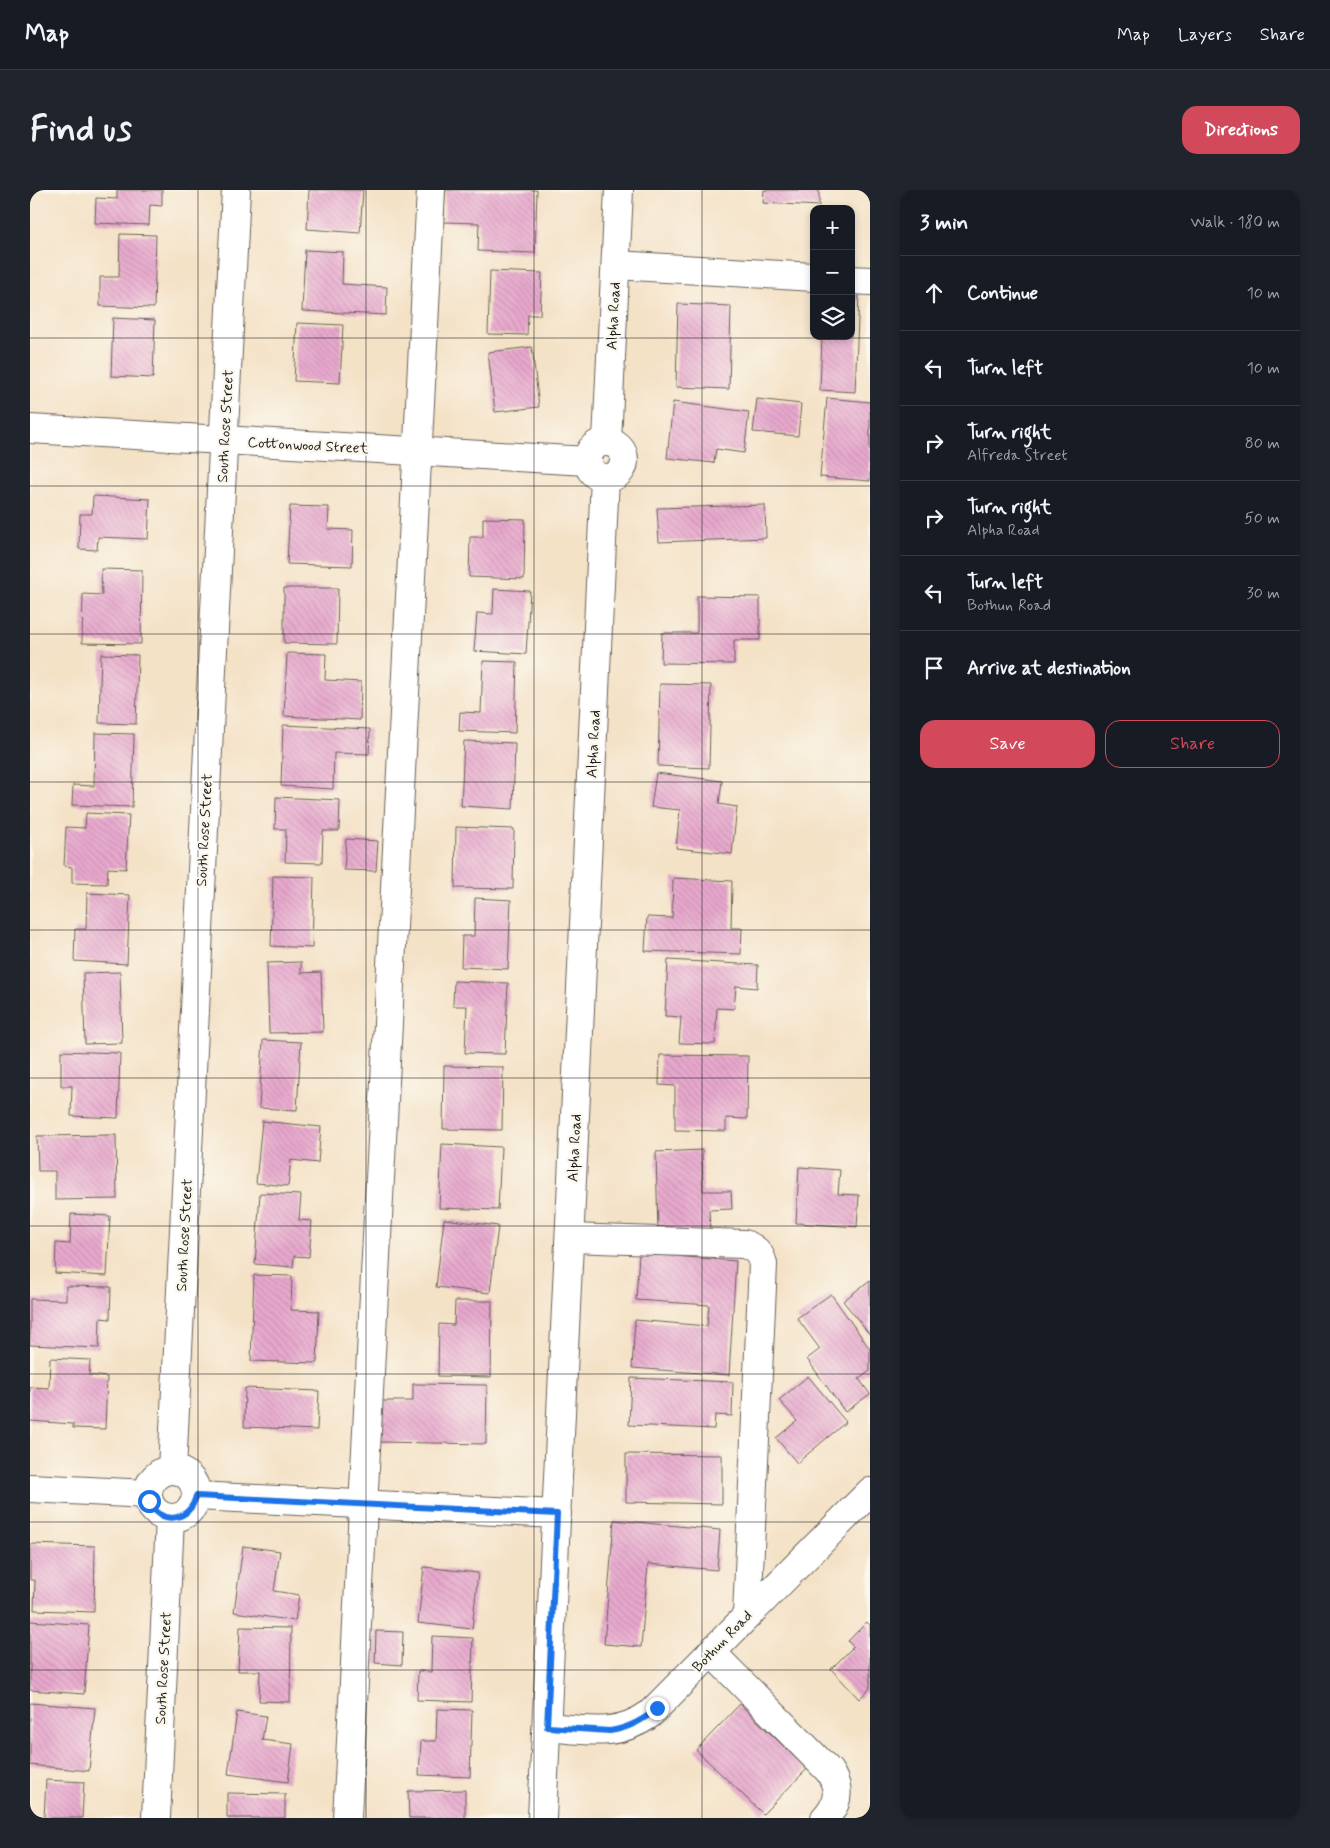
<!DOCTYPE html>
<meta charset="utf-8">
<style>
:root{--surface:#171b24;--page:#20242c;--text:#f1f3f6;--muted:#9ea1a6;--line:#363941;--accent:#d1495b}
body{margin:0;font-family:Mynerve,sans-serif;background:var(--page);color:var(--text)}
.controls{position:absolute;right:15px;top:15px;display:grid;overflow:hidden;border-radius:10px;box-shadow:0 2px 8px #0003}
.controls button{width:45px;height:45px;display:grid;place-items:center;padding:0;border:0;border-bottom:1px solid var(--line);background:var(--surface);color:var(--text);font:25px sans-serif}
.stop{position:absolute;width:15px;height:15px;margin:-11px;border:4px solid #1a73e8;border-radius:50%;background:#fff}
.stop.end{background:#1a73e8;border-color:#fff;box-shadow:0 1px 5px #0008}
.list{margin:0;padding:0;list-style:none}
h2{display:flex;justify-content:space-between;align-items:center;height:65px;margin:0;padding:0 20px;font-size:21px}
h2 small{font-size:16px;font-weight:400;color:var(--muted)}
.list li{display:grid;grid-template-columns:32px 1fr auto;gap:15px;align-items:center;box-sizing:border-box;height:75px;padding:0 20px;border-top:1px solid var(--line)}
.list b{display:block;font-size:19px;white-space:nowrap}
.list p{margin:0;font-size:16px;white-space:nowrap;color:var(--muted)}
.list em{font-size:16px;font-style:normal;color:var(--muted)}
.actions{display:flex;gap:10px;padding:15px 20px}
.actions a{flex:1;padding:11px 0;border:1px solid var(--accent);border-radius:15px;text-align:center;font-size:18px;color:var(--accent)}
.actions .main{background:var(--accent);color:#fff}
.icon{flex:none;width:28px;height:28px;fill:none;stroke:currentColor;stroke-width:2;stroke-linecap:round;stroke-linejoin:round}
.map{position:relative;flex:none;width:840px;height:1628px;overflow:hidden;border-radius:15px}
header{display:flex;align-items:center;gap:30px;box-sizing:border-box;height:70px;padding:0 25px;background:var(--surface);border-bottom:1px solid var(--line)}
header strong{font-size:24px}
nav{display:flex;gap:28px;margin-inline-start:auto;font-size:18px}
.intro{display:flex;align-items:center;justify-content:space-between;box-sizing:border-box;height:120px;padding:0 30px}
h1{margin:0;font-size:35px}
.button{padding:12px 22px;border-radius:15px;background:var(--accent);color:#fff;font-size:18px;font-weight:700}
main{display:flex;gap:30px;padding:0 30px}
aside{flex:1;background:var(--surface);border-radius:15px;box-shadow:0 2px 8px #0003}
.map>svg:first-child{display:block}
.building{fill:url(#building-back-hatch)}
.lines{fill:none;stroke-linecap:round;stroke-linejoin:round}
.minor-casing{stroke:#686158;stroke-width:30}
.minor{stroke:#fff;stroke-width:28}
.route{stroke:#1a73e8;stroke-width:6}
.grid{fill:none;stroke:#1c1c1c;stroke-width:1;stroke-opacity:0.55}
.labels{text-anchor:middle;stroke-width:4.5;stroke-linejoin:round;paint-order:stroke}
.street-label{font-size:15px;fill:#1c1c1c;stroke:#fbf7ec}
</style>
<header>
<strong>Map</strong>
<nav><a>Map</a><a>Layers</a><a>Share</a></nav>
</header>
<div class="intro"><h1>Find us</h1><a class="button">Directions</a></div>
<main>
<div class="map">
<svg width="840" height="1628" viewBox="0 0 840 1628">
<defs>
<pattern id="building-back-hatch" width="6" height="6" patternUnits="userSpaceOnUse" patternTransform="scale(1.25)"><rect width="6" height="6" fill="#e7a8cd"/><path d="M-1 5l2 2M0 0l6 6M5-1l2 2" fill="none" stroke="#c690af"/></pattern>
</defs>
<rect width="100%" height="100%" fill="#fbf7ec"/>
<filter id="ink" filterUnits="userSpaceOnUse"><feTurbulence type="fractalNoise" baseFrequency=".02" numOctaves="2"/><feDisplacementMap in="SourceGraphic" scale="10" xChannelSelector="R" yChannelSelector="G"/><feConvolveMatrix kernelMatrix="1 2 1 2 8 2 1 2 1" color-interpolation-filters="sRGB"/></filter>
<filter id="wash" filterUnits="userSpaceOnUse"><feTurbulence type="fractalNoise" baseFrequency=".0096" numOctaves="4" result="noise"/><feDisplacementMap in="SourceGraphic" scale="20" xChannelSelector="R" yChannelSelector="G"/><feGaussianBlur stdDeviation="1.12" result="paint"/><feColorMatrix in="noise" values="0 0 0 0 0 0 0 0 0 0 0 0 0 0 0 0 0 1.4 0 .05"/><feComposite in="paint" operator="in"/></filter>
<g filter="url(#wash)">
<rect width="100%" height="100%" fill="#f4e2c7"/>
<g id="blocks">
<g class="building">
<polygon points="87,0 132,0 132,16 120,15 119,35 65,33 66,8 87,9"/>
<polygon points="279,0 333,0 330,43 277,39"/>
<polygon points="415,0 507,0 505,63 448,61 449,33 414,32"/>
<polygon points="734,0 789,0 789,16 733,13"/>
<polygon points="90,44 126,45 124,118 70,116 70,87 89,87"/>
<polygon points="275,60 313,62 312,94 357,97 356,125 272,121"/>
<polygon points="460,81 512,83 510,125 498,125 497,145 458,144"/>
<polygon points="821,103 829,104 825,202 790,200 792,146 821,146"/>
<polygon points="648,114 701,116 699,199 646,197"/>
<polygon points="83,128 125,130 123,188 81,186"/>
<polygon points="267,133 313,135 310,193 264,191"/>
<polygon points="502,157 509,217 465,222 458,162"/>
<polygon points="797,208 840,212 840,291 790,287"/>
<polygon points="727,209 771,214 768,246 723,242"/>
<polygon points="643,212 719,222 714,263 686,259 684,273 637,268"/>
<polygon points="63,306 120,309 118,349 68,347 67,360 49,359 50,324 62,324"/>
<polygon points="735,315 736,348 629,352 627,318"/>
<polygon points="260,316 299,317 298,339 323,340 322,376 257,374"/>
<polygon points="453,328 495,329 494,389 439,387 440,347 453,347"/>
<polygon points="71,379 112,380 111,454 52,453 53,404 72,405"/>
<polygon points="254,398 308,398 307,454 254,453"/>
<polygon points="464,399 500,401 496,464 444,461 447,423 463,424"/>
<polygon points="667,406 730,407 730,450 704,450 704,474 631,473 632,443 667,443"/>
<polygon points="257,463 296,464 295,490 331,492 330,530 254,526"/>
<polygon points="71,464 108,465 106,534 69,533"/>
<polygon points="453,471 487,472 485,543 429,541 430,522 451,523"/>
<polygon points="630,494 681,495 679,578 628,576"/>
<polygon points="253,535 340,539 339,564 304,563 303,599 251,596"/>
<polygon points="65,543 104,544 102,617 42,615 43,595 64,596"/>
<polygon points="434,551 485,553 483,619 431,616"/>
<polygon points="626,583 692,591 689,614 707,617 702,664 646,658 650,620 621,617"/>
<polygon points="246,607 310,610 309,641 293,641 292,673 255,672 256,639 245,639"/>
<polygon points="56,623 99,625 96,679 78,678 77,694 42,693 42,677 34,676 36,637 55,638"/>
<polygon points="426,637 484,639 483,699 425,698"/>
<polygon points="316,649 348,651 346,681 314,680"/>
<polygon points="243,686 284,687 282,758 241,756"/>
<polygon points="643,688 702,691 701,738 712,738 711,764 615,761 617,727 642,728"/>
<polygon points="57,703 100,705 97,774 44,771 45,739 56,739"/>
<polygon points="445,708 481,710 478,779 431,777 432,746 444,746"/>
<polygon points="638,770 728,775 727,798 706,796 704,819 687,818 685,854 649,853 651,827 635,826"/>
<polygon points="271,772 271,783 291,782 293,842 239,843 237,773"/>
<polygon points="90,782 92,853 55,854 53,783"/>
<polygon points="424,791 478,793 475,864 435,863 437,816 423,816"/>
<polygon points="233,850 271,852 267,920 229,918"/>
<polygon points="31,861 90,863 88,928 41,926 42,896 31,896"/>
<polygon points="630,865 718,866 717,929 696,928 696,941 645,940 645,896 629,895"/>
<polygon points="414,876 473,877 472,940 413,939"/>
<polygon points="232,931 291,937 288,973 261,970 258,996 226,993"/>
<polygon points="86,945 87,1009 25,1010 25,981 8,981 7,946"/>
<polygon points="412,954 471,957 468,1020 409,1018"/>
<polygon points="672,960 673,1001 701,1001 702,1019 679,1020 680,1041 628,1042 626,962"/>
<polygon points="769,977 810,980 808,1004 829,1005 827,1037 766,1033"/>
<polygon points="230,1003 271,1005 269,1030 282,1031 279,1067 264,1066 263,1077 225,1074"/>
<polygon points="41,1024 80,1026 77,1086 25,1083 26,1053 40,1054"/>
<polygon points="414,1029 468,1036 460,1103 406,1097"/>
<polygon points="609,1063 706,1071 699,1185 602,1178 605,1130 677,1136 679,1115 606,1110"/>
<polygon points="224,1085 262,1086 261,1120 289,1121 287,1173 221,1171"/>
<polygon points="840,1090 840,1145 813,1111"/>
<polygon points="36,1096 81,1097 80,1129 70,1128 69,1158 0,1155 0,1109 36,1110"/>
<polygon points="801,1104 840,1159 840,1181 829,1189 840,1204 815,1222 777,1169 790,1159 767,1128"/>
<polygon points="425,1111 462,1111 461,1187 408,1186 409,1134 424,1135"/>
<polygon points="20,1168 60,1170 59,1185 77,1187 75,1239 43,1238 43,1234 0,1231 0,1197 19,1198"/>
<polygon points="778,1186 816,1232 767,1273 746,1248 767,1231 749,1210"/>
<polygon points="601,1188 703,1192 702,1226 685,1225 684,1239 599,1235"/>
<polygon points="383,1194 457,1195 456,1254 350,1252 350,1211 383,1211"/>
<polygon points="215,1198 289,1201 287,1240 214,1237"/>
<polygon points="596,1264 692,1265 692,1314 596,1312"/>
<polygon points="584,1330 690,1340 687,1380 618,1374 611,1457 574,1454"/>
<polygon points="0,1354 65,1356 64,1422 4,1420 5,1390 0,1390"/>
<polygon points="213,1356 250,1361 244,1401 269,1405 265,1431 204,1422"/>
<polygon points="394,1377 448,1383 442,1439 388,1433"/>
<polygon points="0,1431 59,1435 54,1504 0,1500"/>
<polygon points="837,1432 840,1435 840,1498 829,1509 801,1479 823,1457 818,1451"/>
<polygon points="210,1437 261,1438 260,1512 229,1511 230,1481 208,1481"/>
<polygon points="346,1441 373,1442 372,1475 345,1473"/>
<polygon points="402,1446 443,1448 441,1512 387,1510 388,1481 401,1482"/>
<polygon points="0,1513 65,1518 59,1581 0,1575"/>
<polygon points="710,1514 777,1579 733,1624 666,1560"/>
<polygon points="407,1519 442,1520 440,1587 389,1585 391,1551 406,1551"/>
<polygon points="207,1522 236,1526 232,1550 263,1554 258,1592 198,1584"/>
<polygon points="16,1590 54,1592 52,1628 14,1628"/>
<polygon points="435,1600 435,1628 379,1628 378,1601"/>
<polygon points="197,1603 255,1604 255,1628 197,1628"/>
</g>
</g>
</g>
<g filter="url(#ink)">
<use href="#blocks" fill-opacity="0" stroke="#686158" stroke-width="1"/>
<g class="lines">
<g class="minor-casing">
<g id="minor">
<polyline points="586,75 784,87"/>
<polyline points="821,90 840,91"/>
<polyline points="0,239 557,271"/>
<polyline points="577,251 589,0"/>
<circle cx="576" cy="270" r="18"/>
<path d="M 540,1048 L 714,1054 C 725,1058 730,1062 733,1074 L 717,1425"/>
<polyline points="142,1280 206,0"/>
<circle cx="142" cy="1304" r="24"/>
<polyline points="0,1298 118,1304"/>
<polyline points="166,1306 527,1324"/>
<path d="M 681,1462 L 799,1581 C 810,1598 810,1612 795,1628"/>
<path d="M 517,1537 C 555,1540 587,1548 620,1524 L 840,1302"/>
<polyline points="126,1628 140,1328"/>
<polyline points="317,1628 401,0"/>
<polyline points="512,1628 575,288"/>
</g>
</g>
<use href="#minor" class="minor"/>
</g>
</g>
<g class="lines" filter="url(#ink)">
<path class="route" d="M 119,1311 C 129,1336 160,1332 166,1306 L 527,1324 L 517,1537 L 580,1541 C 599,1538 613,1531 627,1518"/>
</g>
<path class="grid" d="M 168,0 L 168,1628M 336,0 L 336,1628M 504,0 L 504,1628M 672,0 L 672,1628M 0,148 L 840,148M 0,296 L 840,296M 0,444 L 840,444M 0,592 L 840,592M 0,740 L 840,740M 0,888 L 840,888M 0,1036 L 840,1036M 0,1184 L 840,1184M 0,1332 L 840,1332M 0,1480 L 840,1480"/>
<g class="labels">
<g class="street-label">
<text transform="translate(583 126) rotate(-87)" y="5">Alpha Road</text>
<text transform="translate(195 236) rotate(-87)" y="5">South Rose Street</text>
<text transform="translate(278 255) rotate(3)" y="5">Cottonwood Street</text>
<text transform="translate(563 554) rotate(-87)" y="5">Alpha Road</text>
<text transform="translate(174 640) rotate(-87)" y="5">South Rose Street</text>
<text transform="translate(544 958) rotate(-87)" y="5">Alpha Road</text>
<text transform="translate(154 1045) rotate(-87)" y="5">South Rose Street</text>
<text transform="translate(692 1451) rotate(-46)" y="5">Bothun Road</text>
<text transform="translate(133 1478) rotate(-87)" y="5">South Rose Street</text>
</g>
</g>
</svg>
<div class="controls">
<button>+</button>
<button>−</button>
<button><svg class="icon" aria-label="layers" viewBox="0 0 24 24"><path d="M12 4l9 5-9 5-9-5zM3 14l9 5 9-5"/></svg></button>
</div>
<div class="stop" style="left:119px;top:1311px"></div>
<div class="stop end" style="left:627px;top:1518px"></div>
</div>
<aside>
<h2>3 min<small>Walk · 180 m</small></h2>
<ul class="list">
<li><svg class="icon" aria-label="ahead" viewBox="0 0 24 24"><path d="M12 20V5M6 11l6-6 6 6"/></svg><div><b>Continue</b></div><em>10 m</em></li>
<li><svg class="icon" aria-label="left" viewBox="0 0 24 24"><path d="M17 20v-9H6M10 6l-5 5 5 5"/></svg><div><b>Turn left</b></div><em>10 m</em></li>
<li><svg class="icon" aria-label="right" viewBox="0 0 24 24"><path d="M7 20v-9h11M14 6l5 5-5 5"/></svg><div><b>Turn right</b><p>Alfreda Street</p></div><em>80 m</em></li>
<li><svg class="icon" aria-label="right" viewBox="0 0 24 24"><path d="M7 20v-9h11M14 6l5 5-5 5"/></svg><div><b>Turn right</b><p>Alpha Road</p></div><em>50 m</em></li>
<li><svg class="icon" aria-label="left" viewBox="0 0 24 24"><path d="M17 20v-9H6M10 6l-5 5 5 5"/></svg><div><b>Turn left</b><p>Bothun Road</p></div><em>30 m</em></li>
<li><svg class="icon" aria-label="arrive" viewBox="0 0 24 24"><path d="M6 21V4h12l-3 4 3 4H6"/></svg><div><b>Arrive at destination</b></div></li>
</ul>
<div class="actions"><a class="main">Save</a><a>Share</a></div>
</aside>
</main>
